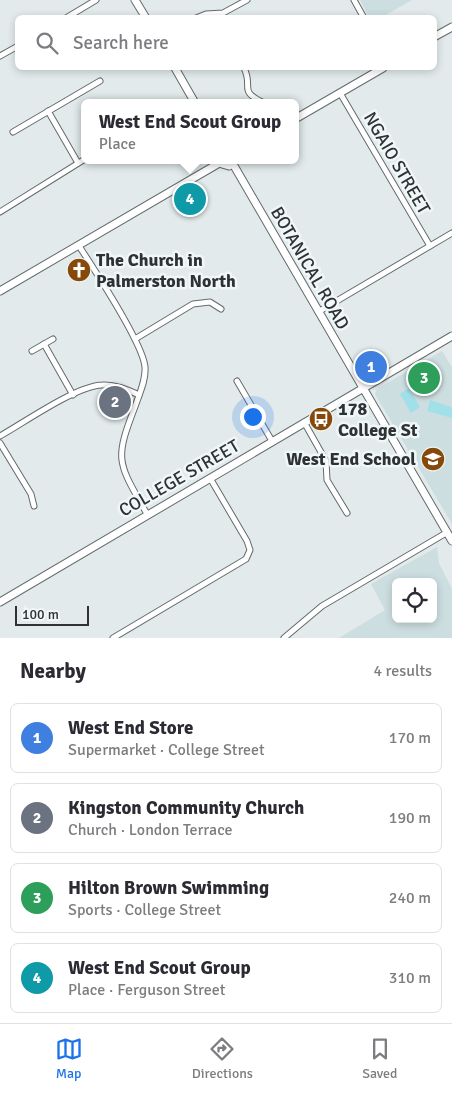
<!DOCTYPE html>
<meta charset="utf-8">
<style>
:root{--surface:#fff;--page:#f7f7f7;--text:#2b2b33;--muted:#7c7c81;--line:#e1e1e2;--accent:#1a73e8}
body{margin:0;font-family:Signika,sans-serif;background:var(--page);color:var(--text)}
.controls{position:absolute;right:15px;bottom:15px;display:grid;overflow:hidden;border-radius:8px;box-shadow:0 2px 8px #0003}
.controls button{width:45px;height:45px;display:grid;place-items:center;padding:0;border:0;border-bottom:1px solid var(--line);background:var(--surface);color:var(--text);font:25px sans-serif}
.scale{position:absolute;left:15px;bottom:12px;width:74px;box-sizing:border-box;padding-left:5px;border:2px solid #2f3232;border-top:0;font-size:14px;line-height:18px;white-space:nowrap;color:#2f3232;-webkit-text-stroke:4px #eff7f9;paint-order:stroke}
.you{position:absolute;left:252px;top:416px;width:18px;height:18px;margin:-12px;border:4px solid #fff;border-radius:50%;background:#1a73e8;box-shadow:0 0 0 8px #1a73e833}
.badge{display:grid;place-items:center;width:32px;height:32px;border-radius:50%;background:var(--accent);color:#fff;font-size:16px;font-weight:700}
.pin{position:absolute;translate:-50% -50%;border:2px solid #fff;box-shadow:0 1px 5px #0006}
.popup{position:absolute;left:81px;top:99px;width:218px;height:65px;box-sizing:border-box;display:grid;place-content:center;border-radius:8px;background:var(--surface);filter:drop-shadow(0 1px 4px #0005);font-size:16px;white-space:nowrap;color:var(--muted)}
.popup b{font-size:19px;color:var(--text)}
.popup::after{content:'';position:absolute;left:50%;top:100%;margin-left:-10px;border:10px solid transparent;border-top-color:var(--surface)}
.list{margin:0;padding:0;list-style:none}
h2{display:flex;justify-content:space-between;align-items:center;height:65px;margin:0;padding:0 20px;font-size:21px}
h2 small{font-size:16px;font-weight:400;color:var(--muted)}
.list li{display:grid;grid-template-columns:32px 1fr auto;gap:15px;align-items:center;box-sizing:border-box;height:70px;margin:0 10px 10px;padding:0 10px;border:1px solid var(--line);border-radius:8px}
.list b{display:block;font-size:19px;white-space:nowrap}
.list p{margin:0;font-size:16px;white-space:nowrap;color:var(--muted)}
.list em{font-size:16px;font-style:normal;color:var(--muted)}
.icon{flex:none;width:28px;height:28px;fill:none;stroke:currentColor;stroke-width:2;stroke-linecap:round;stroke-linejoin:round}
.map{position:relative;flex:none;width:452px;height:638px;overflow:hidden}
.search{position:absolute;background:var(--surface);box-shadow:0 2px 8px #0003;left:15px;right:15px;top:15px;height:55px;display:flex;align-items:center;gap:12px;box-sizing:border-box;padding:0 18px;border-radius:8px;color:var(--muted);font-size:19px}
.sheet{height:385px;background:var(--surface)}
nav{display:flex;justify-content:space-around;align-items:center;box-sizing:border-box;height:70px;border-top:1px solid var(--line);background:var(--surface);font-size:14px;color:var(--muted)}
nav a{display:grid;justify-items:center;gap:2px}
nav .on{color:var(--accent)}
.map>svg:first-child{display:block}
.built{fill:#cddee1;fill-rule:evenodd}
.green{fill:#a1dfe9}
.lines{fill:none;stroke-linecap:round;stroke-linejoin:round}
.street-casing{stroke:#646b6c;stroke-width:7}
.secondary-casing{stroke:#646b6c;stroke-width:9}
.street{stroke:#fff;stroke-width:5}
.secondary{stroke:#fff;stroke-width:7}
.labels{text-anchor:middle;stroke-width:5;stroke-linejoin:round;paint-order:stroke}
.street-label{font-size:18px;fill:#2f3232;stroke:#eff7f9}
.poi-label{font-size:18px;font-weight:bold;fill:#2f3232;stroke:#eff7f9;text-anchor:start}
</style>
<div class="map">
<svg width="452" height="638" viewBox="0 0 452 638">
<rect width="100%" height="100%" fill="#e2eaeb"/>
<g class="built">
<polygon points="360,0 412,0 382,17 369,18"/>
<polygon points="442,351 452,367 452,524 375,394 377,389"/>
<path d="M 437,547 L 439,563 L 452,589 L 452,638 L 339,638 L 385,610 L 371,584 ZM 396,582 L 433,582 L 433,619 L 396,619 Z"/>
</g>
<g class="green">
<polygon points="409,388 420,407 411,413 400,394"/>
<polygon points="430,400 451,407 451,409 452,407 452,418 427,411"/>
</g>
<g class="lines">
<g class="street-casing">
<g id="street">
<polyline points="354,0 364,18"/>
<polyline points="66,18 96,0"/>
<polyline points="196,18 206,14 223,13 247,0"/>
<polyline points="0,56 18,46"/>
<path d="M 244,68 C 254,88 237,90 264,103"/>
<polyline points="340,93 430,246"/>
<polyline points="48,111 78,163"/>
<polyline points="13,132 100,81"/>
<polyline points="0,212 85,159"/>
<path d="M 79,246 C 94,269 143,343 145,367 C 146,380 140,392 136,404 C 114,461 117,461 147,514"/>
<polyline points="318,312 452,233"/>
<polyline points="135,339 193,304 210,302 221,309"/>
<polyline points="44,344 73,395"/>
<polyline points="32,351 53,339"/>
<polyline points="237,381 272,441"/>
<polyline points="304,422 326,461 327,480 347,513"/>
<path d="M 0,436 C 25,422 76,386 102,385 C 115,384 128,390 139,395"/>
<polyline points="0,443 31,494 34,506"/>
<polyline points="113,638 246,559 250,550 247,541 210,478"/>
<polyline points="284,638 322,606 446,533"/>
</g>
</g>
<g class="secondary-casing">
<g id="secondary">
<polyline points="135,0 146,18"/>
<polyline points="434,37 452,27"/>
<polyline points="175,68 195,103"/>
<polyline points="295,119 383,68"/>
<polyline points="220,160 222,164 229,166 236,160"/>
<polyline points="233,164 452,541"/>
<polyline points="0,291 221,162"/>
<polyline points="0,602 452,336"/>
</g>
</g>
<use href="#street" class="street"/>
<use href="#secondary" class="secondary"/>
</g>
<defs>
<g id="church-disc" transform="scale(1.25)"><circle r="9.5" fill="#87490a" stroke="#eff7f9"/><path d="M-1.2-6h2.4v3.5h3.3v2.4h-3.3V6h-2.4V-.1h-3.3v-2.4h3.3Z" fill="#fff"/></g>
<g id="bus-disc" transform="scale(1.25)"><circle r="9.5" fill="#87490a" stroke="#eff7f9"/><path d="M-5-6H5V4H4V6H2V4H-2V6H-4V4H-5ZM-3.5-4V0h7V-4ZM-3.5 1.2v1.5H-2V1.2ZM2 1.2v1.5H3.5V1.2Z" fill="#fff"/></g>
<g id="school-disc" transform="scale(1.25)"><circle r="9.5" fill="#87490a" stroke="#eff7f9"/><path d="M0-5L7-2L0 1L-7-2ZM-4 1L0 2.5L4 1V4Q0 6-4 4Z" fill="#fff"/></g>
</defs>
<g fill-rule="evenodd">
<use href="#church-disc" x="79" y="270"/>
<use href="#bus-disc" x="321" y="419"/>
<use href="#school-disc" x="433" y="459"/>
</g>
<g class="labels">
<g class="street-label">
<text transform="translate(397 163) rotate(60)" y="6">NGAIO STREET</text>
<text transform="translate(310 268) rotate(60)" y="6">BOTANICAL ROAD</text>
<text transform="translate(179 478) rotate(-30)" y="6">COLLEGE STREET</text>
</g>
<g class="poi-label">
<text x="96" y="266">The Church in<tspan x="96" dy="21">Palmerston North</tspan></text>
<text x="338" y="415">178<tspan x="338" dy="21">College St</tspan></text>
<text x="416" y="465" text-anchor="end">West End School</text>
</g>
</g>
</svg>
<div class="controls">
<button><svg class="icon" aria-label="locate" viewBox="0 0 24 24"><circle cx="12" cy="12" r="6"/><path d="M12 2v4M12 18v4M2 12h4M18 12h4"/></svg></button>
</div>
<div class="scale">100 m</div>
<div class="you"></div>
<div class="pin badge" style="left:371px;top:367px;background:#3f7fe0">1</div>
<div class="pin badge" style="left:115px;top:402px;background:#6b7280">2</div>
<div class="pin badge" style="left:424px;top:378px;background:#2e9e5b">3</div>
<div class="pin badge" style="left:190px;top:199px;background:#0f9aa8">4</div>
<div class="popup"><b>West End Scout Group</b>Place</div>
<div class="search"><svg class="icon" aria-label="search" viewBox="0 0 24 24"><circle cx="10" cy="10" r="6"/><path d="M15 15l6 6"/></svg>Search here</div>
</div>
<section class="sheet">
<h2>Nearby<small>4 results</small></h2>
<ul class="list">
<li><span class="badge" style="background:#3f7fe0">1</span><div><b>West End Store</b><p>Supermarket · College Street</p></div><em>170 m</em></li>
<li><span class="badge" style="background:#6b7280">2</span><div><b>Kingston Community Church</b><p>Church · London Terrace</p></div><em>190 m</em></li>
<li><span class="badge" style="background:#2e9e5b">3</span><div><b>Hilton Brown Swimming</b><p>Sports · College Street</p></div><em>240 m</em></li>
<li><span class="badge" style="background:#0f9aa8">4</span><div><b>West End Scout Group</b><p>Place · Ferguson Street</p></div><em>310 m</em></li>
</ul>
</section>
<nav>
<a class="on"><svg class="icon" aria-label="map" viewBox="0 0 24 24"><path d="M3 6l6-2 6 2 6-2v14l-6 2-6-2-6 2zM9 4v14M15 6v14"/></svg>Map</a>
<a><svg class="icon" aria-label="directions" viewBox="0 0 24 24"><path d="M12 3l9 9-9 9-9-9zM9 14v-3h6M13 9l2 2-2 2"/></svg>Directions</a>
<a><svg class="icon" aria-label="saved" viewBox="0 0 24 24"><path d="M7 4h10v16l-5-4-5 4z"/></svg>Saved</a>
</nav>
